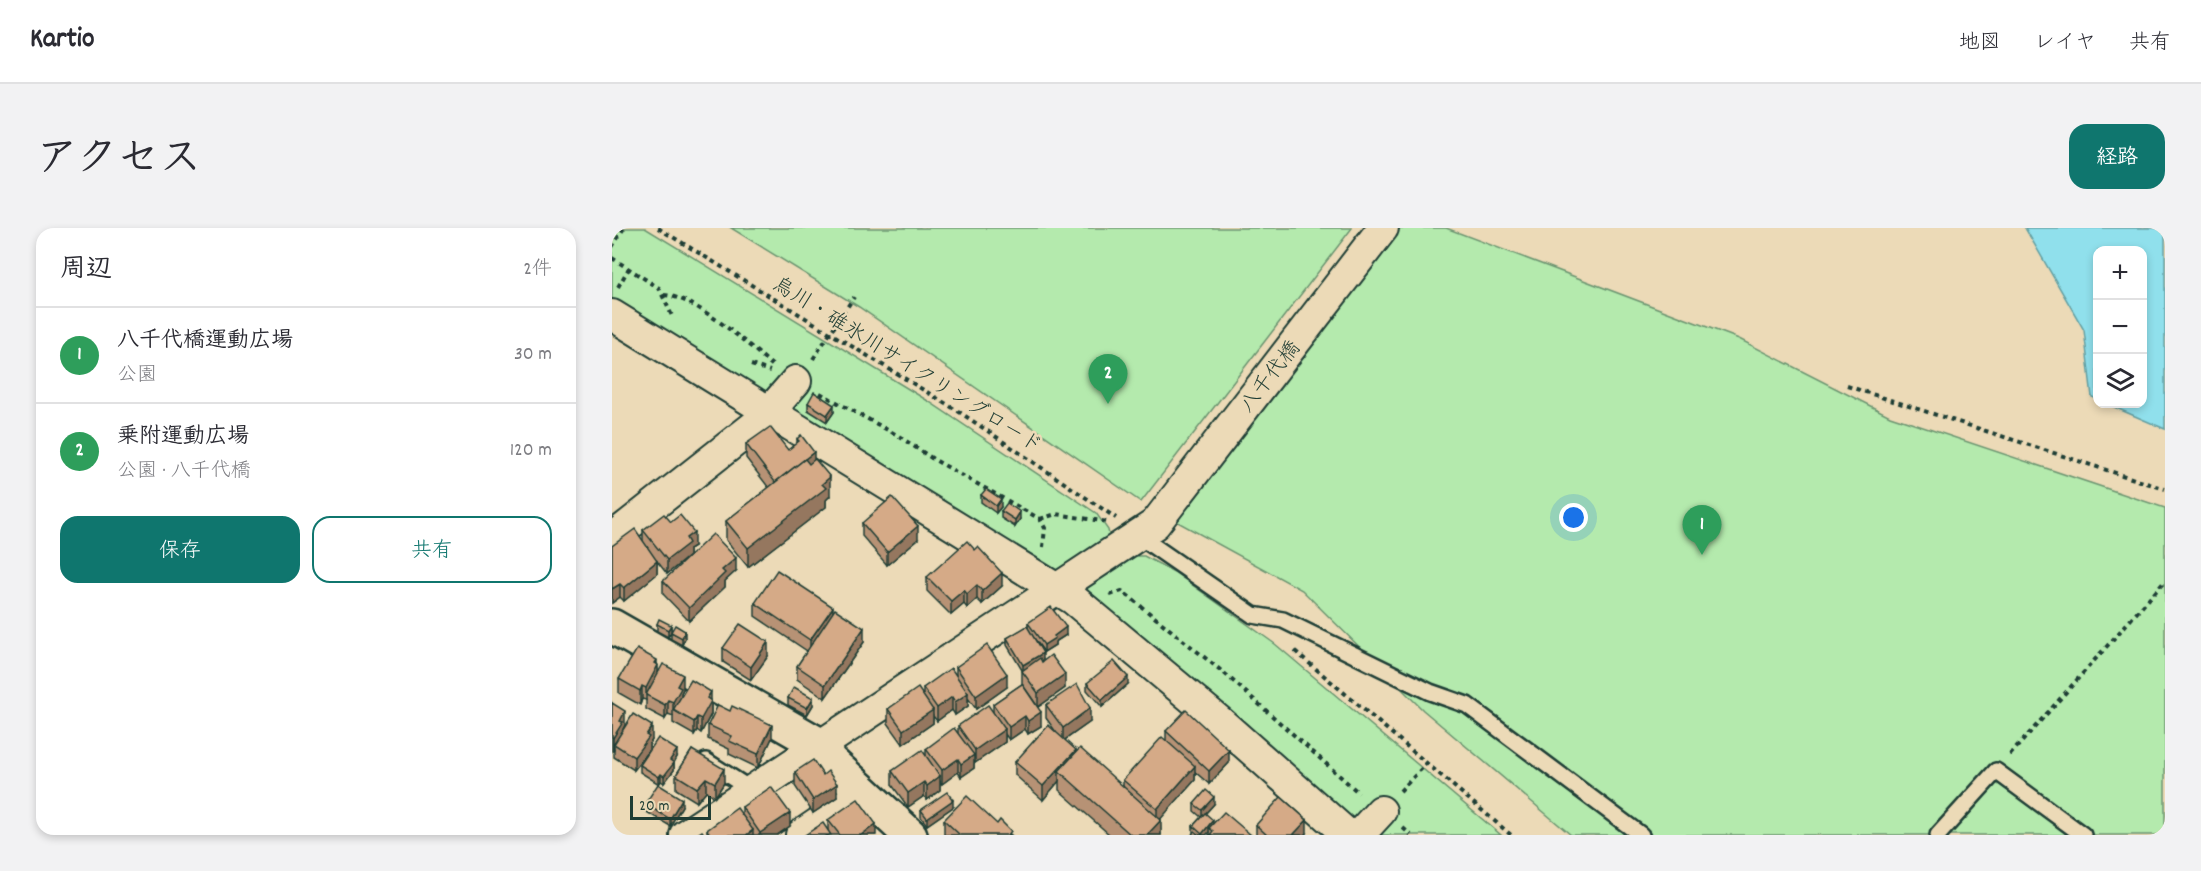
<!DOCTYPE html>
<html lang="ja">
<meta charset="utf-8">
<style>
:root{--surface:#fff;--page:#f2f2f3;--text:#2b2b33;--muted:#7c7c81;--line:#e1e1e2;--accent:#0f766e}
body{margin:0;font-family:Dekko,"Klee One",sans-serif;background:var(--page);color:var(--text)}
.controls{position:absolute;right:18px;top:18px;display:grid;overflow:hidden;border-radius:12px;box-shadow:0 3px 9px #0003}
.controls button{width:54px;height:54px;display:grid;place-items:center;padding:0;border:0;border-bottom:2px solid var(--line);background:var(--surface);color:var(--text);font:30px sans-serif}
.scale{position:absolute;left:18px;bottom:15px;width:81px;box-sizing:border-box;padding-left:6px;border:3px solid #1f3d34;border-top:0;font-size:16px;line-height:21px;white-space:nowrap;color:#1f3d34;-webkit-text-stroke:4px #ecdab7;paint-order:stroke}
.you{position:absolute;left:962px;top:290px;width:21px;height:21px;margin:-15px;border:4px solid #fff;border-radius:50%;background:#1a73e8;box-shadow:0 0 0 9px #1a73e833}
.badge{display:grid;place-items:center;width:39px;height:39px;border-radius:50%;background:var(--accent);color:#fff;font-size:20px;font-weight:700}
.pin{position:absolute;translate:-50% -50px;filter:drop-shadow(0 2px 3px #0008)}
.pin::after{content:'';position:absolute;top:32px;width:21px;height:18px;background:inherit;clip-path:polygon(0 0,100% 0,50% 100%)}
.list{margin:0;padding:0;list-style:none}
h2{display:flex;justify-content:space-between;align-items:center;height:78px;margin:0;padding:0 24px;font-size:26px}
h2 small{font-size:20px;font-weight:400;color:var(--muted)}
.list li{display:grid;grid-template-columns:39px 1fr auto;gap:18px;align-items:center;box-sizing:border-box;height:96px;padding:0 24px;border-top:2px solid var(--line)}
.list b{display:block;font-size:22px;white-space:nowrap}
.list p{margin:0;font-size:20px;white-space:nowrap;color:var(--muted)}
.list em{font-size:20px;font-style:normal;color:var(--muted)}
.actions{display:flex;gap:12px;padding:18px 24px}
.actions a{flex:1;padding:14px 0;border:2px solid var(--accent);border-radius:18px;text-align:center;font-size:21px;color:var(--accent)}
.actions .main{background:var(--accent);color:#fff}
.icon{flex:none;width:33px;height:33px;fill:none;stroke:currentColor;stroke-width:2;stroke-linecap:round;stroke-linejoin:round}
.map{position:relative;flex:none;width:1553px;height:607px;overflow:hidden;border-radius:18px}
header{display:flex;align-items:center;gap:36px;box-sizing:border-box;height:84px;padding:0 30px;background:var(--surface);border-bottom:2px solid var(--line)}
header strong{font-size:28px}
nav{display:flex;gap:33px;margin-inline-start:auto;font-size:21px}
.intro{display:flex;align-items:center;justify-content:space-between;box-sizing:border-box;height:144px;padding:0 36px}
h1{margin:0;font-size:42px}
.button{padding:15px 27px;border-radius:18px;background:var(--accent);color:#fff;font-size:21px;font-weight:700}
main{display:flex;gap:36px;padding:0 36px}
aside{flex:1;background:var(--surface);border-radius:18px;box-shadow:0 3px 9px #0003}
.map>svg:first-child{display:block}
.green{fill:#b4eaad;stroke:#6a9470;stroke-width:1.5}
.water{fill:#90e0ec;stroke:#639fa2;stroke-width:1.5}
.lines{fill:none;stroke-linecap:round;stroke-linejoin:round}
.lane-casing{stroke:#1f3d34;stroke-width:20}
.street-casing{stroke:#1f3d34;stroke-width:34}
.secondary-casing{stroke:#1f3d34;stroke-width:38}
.path{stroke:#1f3d34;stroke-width:4;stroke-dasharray:4.5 4.5;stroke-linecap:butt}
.lane{stroke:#ecdab7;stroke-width:15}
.street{stroke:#ecdab7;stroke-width:30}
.secondary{stroke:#ecdab7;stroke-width:33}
.wall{fill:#b79274;stroke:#1f3d34;stroke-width:1.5}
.shaded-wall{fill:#95775e;stroke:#1f3d34;stroke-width:1.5}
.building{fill:#d5aa87;stroke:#1f3d34;stroke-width:1.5}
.labels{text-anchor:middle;stroke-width:5;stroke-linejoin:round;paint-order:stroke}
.street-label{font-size:21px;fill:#1f3d34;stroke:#ecdab7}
</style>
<header>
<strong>Kartio</strong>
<nav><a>地図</a><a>レイヤ</a><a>共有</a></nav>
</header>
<div class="intro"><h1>アクセス</h1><a class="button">経路</a></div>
<main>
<aside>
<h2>周辺<small>2件</small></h2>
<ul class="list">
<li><span class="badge" style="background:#2e9e5b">1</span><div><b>八千代橋運動広場</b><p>公園</p></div><em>30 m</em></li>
<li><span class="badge" style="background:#2e9e5b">2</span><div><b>乗附運動広場</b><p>公園 · 八千代橋</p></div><em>120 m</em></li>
</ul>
<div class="actions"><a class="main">保存</a><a>共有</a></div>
</aside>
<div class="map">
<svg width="1553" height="607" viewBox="0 0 1553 607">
<rect width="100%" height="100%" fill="#ecdab7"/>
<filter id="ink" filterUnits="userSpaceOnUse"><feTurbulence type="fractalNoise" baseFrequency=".0167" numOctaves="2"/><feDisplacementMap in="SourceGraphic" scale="12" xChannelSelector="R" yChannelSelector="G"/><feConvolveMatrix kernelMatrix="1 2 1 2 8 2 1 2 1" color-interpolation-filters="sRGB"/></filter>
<g filter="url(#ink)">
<g class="green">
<polygon points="0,0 33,0 316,173 484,285 496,302 498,311 447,344 438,345 0,73"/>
<polygon points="119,0 740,0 529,274 247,79"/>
<polygon points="783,0 834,0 1127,111 1278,188 1553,280 1553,607 959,607 811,482 690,362 562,292"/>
<polygon points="515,328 532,328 562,344 663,416 889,607 756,607 617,482 477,364 472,357"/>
</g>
<polygon class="water" points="1413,0 1553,0 1553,201 1495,176 1530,176 1530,22 1486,22 1485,171 1480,169 1472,102"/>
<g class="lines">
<g class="lane-casing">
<g id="lane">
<polyline points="524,306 641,387 671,392 818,464 855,477 1029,607"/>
<polyline points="94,533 141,563"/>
<polyline points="1326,607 1384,543 1471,607"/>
</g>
</g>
<g class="street-casing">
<g id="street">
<polyline points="0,87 461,371 606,492 736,607"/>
<polyline points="158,183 184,153"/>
<polyline points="0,310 160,184"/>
<polyline points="73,607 543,296 771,0"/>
<polyline points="189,607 252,564"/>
<polyline points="747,607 769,583"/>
</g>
</g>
<g class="secondary-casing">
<polyline id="secondary" points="0,398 208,517 218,533 298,607"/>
</g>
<g class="path">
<polyline points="46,0 346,183 504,290"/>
<polyline points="0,19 12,0"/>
<polyline points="0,30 47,60 61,90"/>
<polyline points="6,59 17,40"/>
<path d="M 52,67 C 84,69 137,117 161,138"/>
<polyline points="201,131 242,69"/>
<polyline points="139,137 158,143"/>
<polyline points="1235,158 1553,261"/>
<polyline points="208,165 285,207 321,231 428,291 433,300 431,319"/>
<polyline points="428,291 444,286 496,294"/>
<polyline points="498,367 510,363 612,445 747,565"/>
<polyline points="683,423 899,607"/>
<polyline points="1398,527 1553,353"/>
<polyline points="788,563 815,535"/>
<polyline points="791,600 799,607"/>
</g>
<use href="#lane" class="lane"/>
<use href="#street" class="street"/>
<use href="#secondary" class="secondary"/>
</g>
<g class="wall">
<polygon points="196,175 222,184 215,194 196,182"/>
<polygon points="185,211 202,231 218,268 214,272 214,279 136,339 114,312 114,293 157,260 134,230 134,216 176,222 185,215"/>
<polygon points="369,267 389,279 384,285 369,274"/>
<polygon points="389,283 408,291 403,299 389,290"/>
<polygon points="250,295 306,311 275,337 250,308"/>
<polygon points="31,302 82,318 77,321 77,328 55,346 45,333 45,346 12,373 8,369 0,375 0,318 31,313"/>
<polygon points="124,343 113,353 113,359 77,393 51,366 51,353"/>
<polygon points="315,349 390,358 370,376 365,371 355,380 352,376 339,387 315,363"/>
<polygon points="143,375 221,384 252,414 213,470 185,451 185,438 195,423 143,388"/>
<polygon points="416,395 454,407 443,414 443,417 432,424 422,410 431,432 430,433 453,460 426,479 410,456 410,442 395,417 395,410 416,400"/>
<polygon points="45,396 59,397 59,404 56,409 45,403"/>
<polygon points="59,404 73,410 70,417 59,411"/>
<polygon points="111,420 156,428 139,452 111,434"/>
<polygon points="45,436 46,444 71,461 69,465 69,469 99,472 99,486 89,505 85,502 82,507 61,495 61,487 61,488 56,486 53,491 34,481 34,472 30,471 28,477 7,465 7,451"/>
<polygon points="344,439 395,459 364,481 356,470 356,478 343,487 340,482 325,493 321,488 321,495 291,516 276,495 276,481 311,467 311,460 344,447"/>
<polygon points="475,455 516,456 490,479 475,462"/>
<polygon points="410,456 429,498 416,506 413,501 397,512 393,506 393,514 363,535 362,533 362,540 349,549 346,544 330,556 328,553 328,562 315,572 312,568 296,579 280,557 280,543 314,529 314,521 346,506 346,498 381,485 381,476"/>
<polygon points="176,470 201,477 195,487 176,477"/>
<polygon points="0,475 13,497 11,503 40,512 37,517 37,523 22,542 2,529 2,522 1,523 0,523"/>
<polygon points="434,477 478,494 453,512 464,525 511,559 511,552 554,513 554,503 617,535 597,556 583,544 583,552 548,591 549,607 498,607 447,562 447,553 431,572 403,547 403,534 444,504 434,490"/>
<polygon points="118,483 160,510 146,540 117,526 117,521 96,511 96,497"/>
<polygon points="80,522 112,555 103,569 94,563 85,574 64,561 64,547"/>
<polygon points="65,529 62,535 62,542 52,555 49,553 47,556 28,544 28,537"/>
<polygon points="183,544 211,547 225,569 201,585 183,558"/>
<polygon points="33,576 70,578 58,598 33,583"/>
<polygon points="582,576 602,576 593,586 601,596 639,607 597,607 597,604 594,607 580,607 581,605 581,598 589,589 582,583"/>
<polygon points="130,579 178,598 165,607 95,607 95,602 130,587"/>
<polygon points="341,579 315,597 309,589 309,582"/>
<polygon points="216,592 264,607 193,607 216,603"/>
<polygon points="332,592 385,596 399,607 332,607"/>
<polygon points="644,597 695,605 693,607 644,607"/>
</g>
<g class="shaded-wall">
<polygon points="222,177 222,184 215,194 215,187"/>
<polygon points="202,224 202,237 163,267 163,254"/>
<polygon points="218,249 218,268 214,272 214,279 136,339 136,320"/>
<polygon points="389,271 389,279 384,285 384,278"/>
<polygon points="408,284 408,291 403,299 403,292"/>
<polygon points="306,298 306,311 275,337 275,324"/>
<polygon points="82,304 82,318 77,321 77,328 55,346 55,332 74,310"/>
<polygon points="124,330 124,343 113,353 113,359 77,393 77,380 110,342"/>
<polygon points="45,333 45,346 12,373 12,360"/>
<polygon points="390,345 390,358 370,376 370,363"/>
<polygon points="8,356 8,369 0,375 0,361"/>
<polygon points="365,357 365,371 355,380 355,366"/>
<polygon points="352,362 352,376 339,387 339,373"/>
<polygon points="221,379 221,392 198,425 198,412"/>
<polygon points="59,397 59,404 56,409 56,402"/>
<polygon points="454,399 454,407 443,414 443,417 432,424 432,417 442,408"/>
<polygon points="252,400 252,414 213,470 213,457"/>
<polygon points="73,403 73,410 70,417 70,410"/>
<polygon points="156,414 156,428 139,452 139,439"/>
<polygon points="431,425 431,432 411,444 411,437"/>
<polygon points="45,432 45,440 46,437 46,451 34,467 34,473 34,460"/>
<polygon points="395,446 395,459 364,481 364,468"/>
<polygon points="453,446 453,460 426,479 426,465"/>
<polygon points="71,447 71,461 69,465 69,473 61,482 61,488 61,474 65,458"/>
<polygon points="516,449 516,456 490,479 490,472"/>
<polygon points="30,458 30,471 28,477 28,463"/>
<polygon points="99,464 99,486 89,505 89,491 95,470"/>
<polygon points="356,465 356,478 343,487 343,474"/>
<polygon points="340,469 340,482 325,493 325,480"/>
<polygon points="201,470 201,477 195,487 195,480"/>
<polygon points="56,472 56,486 53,491 53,477"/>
<polygon points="478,480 478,494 451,513 451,500"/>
<polygon points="321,482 321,495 291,516 291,502"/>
<polygon points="13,483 13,497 11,501 11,508 2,516 2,522 1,523 1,510 8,493"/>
<polygon points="429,484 429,498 416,506 416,493"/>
<polygon points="413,488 413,501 397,512 397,499"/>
<polygon points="85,489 85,502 82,507 82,494"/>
<polygon points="160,497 160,510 146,540 146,526"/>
<polygon points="40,498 40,512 37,517 37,523 22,542 22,529"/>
<polygon points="393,501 393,514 363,535 363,522"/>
<polygon points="65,522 65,529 60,537 62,535 62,542 52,555 52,548 58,532"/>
<polygon points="464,522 464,535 447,543 447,553 431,572 431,558"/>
<polygon points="617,522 617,535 597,556 597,543"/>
<polygon points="362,527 362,540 349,549 349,536"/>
<polygon points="346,531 346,544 330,556 330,542"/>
<polygon points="583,538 583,552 545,595 545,581"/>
<polygon points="112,541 112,555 103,569 103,555"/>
<polygon points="49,546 49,553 47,556 47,549"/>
<polygon points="328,548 328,562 315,572 315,558"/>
<polygon points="94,550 94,563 85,574 85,560"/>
<polygon points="312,554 312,568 296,579 296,565"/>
<polygon points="225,556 225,569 201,585 201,572"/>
<polygon points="602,569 602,576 590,589 590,582"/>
<polygon points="70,571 70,578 58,598 58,591"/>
<polygon points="341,572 341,579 315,597 315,590"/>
<polygon points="178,585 178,598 165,607 148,607 148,605"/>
<polygon points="549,592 549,607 535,607"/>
<polygon points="601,592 601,599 597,600 597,604 594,607 590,607 590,606"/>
<polygon points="695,592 695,605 693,607 681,607"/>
<polygon points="264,596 264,607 249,607"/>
<polygon points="141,602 141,607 134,607"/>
</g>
<g class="building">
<polygon points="202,164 222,177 215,187 196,175"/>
<polygon points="158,199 176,222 187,213 185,211 189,207 202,224 163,254 134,216"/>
<polygon points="193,231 197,236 203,231 218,249 210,256 214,260 136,320 114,293"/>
<polygon points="374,261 389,271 384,278 369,267"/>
<polygon points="280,269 306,298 275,324 250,295"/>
<polygon points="395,275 408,284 403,292 389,283"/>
<polygon points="52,286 59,294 68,287 82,304 74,310 77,315 55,332 31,302"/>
<polygon points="23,301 45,333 12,360 8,356 0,361 0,318"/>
<polygon points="101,306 124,330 110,342 113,345 77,380 51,353"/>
<polygon points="355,313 363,322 366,319 390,345 370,363 365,357 355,366 352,362 339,373 315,349"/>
<polygon points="165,342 221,379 198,412 143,375"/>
<polygon points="439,379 454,399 442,408 443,410 432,417 416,395"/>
<polygon points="223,381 252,400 213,457 185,438"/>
<polygon points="47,391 59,397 56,402 45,396"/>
<polygon points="128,396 156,414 139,439 111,420"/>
<polygon points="63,397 73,403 70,410 59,404"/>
<polygon points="415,398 431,425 411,437 395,410"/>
<polygon points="375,417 395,446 364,468 344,439"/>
<polygon points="25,421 45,432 43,435 46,437 34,460 30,458 28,463 7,451"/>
<polygon points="439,427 453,446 426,465 410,443 428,430 430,434"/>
<polygon points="502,433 516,449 490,472 475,455"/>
<polygon points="51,436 71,447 65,458 69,460 61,474 56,472 53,477 34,467"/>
<polygon points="339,440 356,465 343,474 340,469 325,480 311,460"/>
<polygon points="79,452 99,464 95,470 99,473 89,491 85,489 82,494 61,482"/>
<polygon points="410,456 429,484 416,493 413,488 397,499 381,476"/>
<polygon points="465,456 478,480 451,500 434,477"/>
<polygon points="182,459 201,470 195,480 176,470"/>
<polygon points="306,460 321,482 291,502 276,481"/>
<polygon points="0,475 13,483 8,493 11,494 1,510 0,509"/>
<polygon points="106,477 118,483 120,478 160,497 146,526 117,513 120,508 96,497"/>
<polygon points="376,477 393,501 363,522 346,498"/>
<polygon points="574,482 617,522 597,543 554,503"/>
<polygon points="21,486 40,498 34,507 37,509 22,529 2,516"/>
<polygon points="436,497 464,522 431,558 403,534"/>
<polygon points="342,500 362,527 349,536 346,531 330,542 314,521"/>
<polygon points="550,509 583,538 545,581 511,552"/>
<polygon points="46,510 65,522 58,532 62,535 52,548 49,546 47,549 28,537"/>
<polygon points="468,520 549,592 535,607 519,607 447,543"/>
<polygon points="80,522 112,541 103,555 94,550 85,560 64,547"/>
<polygon points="310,522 328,548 315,558 312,554 296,565 280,543"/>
<polygon points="201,532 211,547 216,543 225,556 201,572 183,544"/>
<polygon points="46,556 70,571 58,591 33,576"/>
<polygon points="159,559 178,585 148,605 130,579"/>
<polygon points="594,562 602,569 590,582 582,576"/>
<polygon points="335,564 341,572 315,590 309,582"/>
<polygon points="355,568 385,596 388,592 399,603 396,607 348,607 332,592"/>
<polygon points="669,569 695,592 681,607 655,607 644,597"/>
<polygon points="246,571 264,596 249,607 228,607 216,592"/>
<polygon points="125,580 141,602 134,607 99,607 95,602"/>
<polygon points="612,584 639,607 598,607 601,603 597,600"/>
<polygon points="593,585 601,592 590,606 581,598"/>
<polygon points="211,595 219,607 193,607"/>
<polygon points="90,603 93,607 84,607"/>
<polygon points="582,603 587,607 580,607"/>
</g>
</g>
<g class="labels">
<g class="street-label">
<text transform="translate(296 136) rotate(32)" y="7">烏川・碓氷川サイクリングロード</text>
<text transform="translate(657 148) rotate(-52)" y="7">八千代橋</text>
</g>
</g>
</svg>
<div class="controls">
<button>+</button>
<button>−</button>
<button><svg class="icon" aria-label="layers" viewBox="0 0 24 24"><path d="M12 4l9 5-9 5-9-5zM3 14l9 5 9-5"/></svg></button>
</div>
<div class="scale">20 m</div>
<div class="you"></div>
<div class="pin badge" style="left:1090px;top:327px;background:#2e9e5b">1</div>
<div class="pin badge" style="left:496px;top:176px;background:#2e9e5b">2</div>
</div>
</main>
